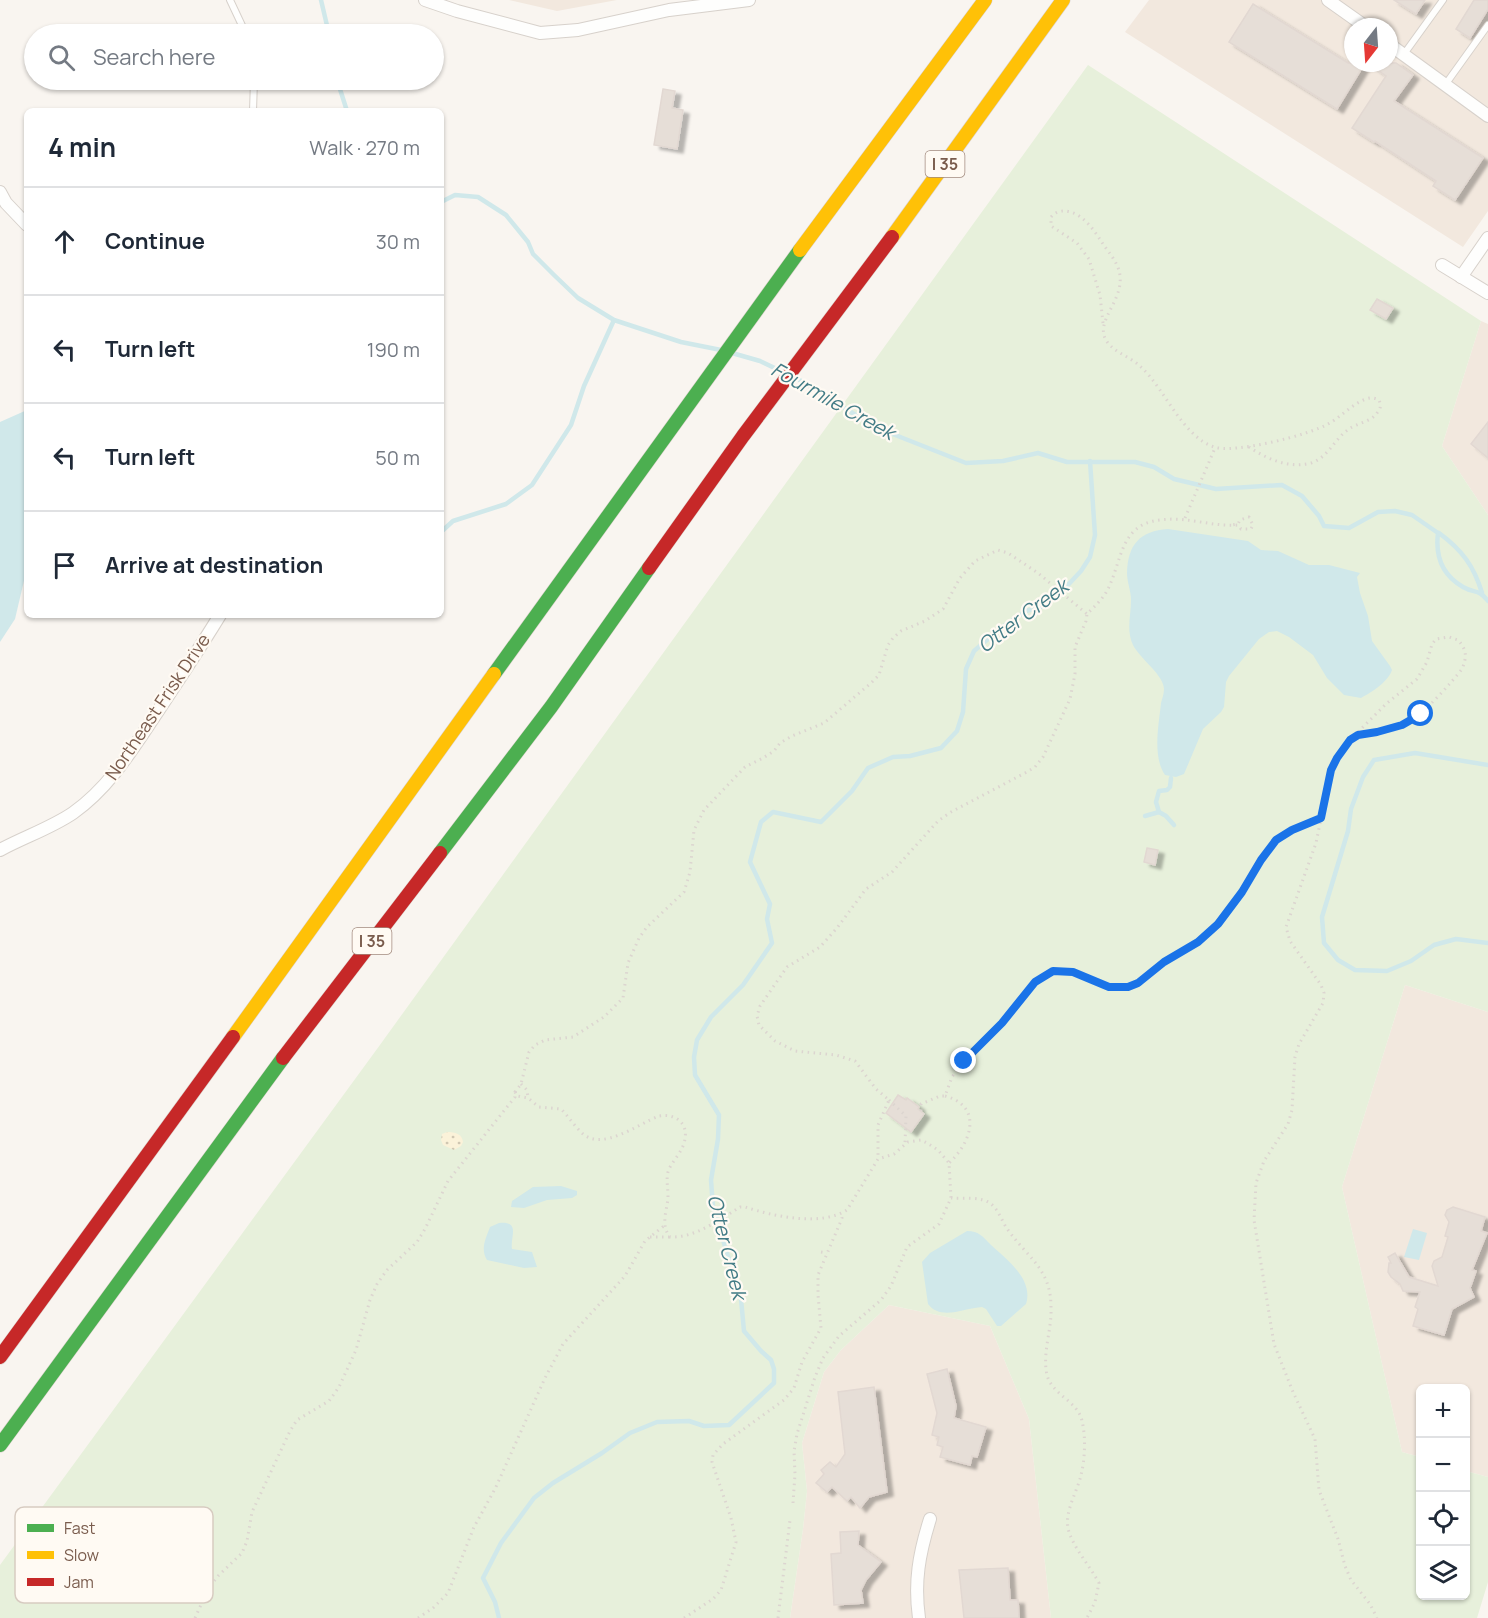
<!DOCTYPE html>
<meta charset="utf-8">
<style>
:root{--surface:#fff;--page:#f2f2f3;--text:#1f2937;--muted:#747a83;--line:#e0e1e3}
body{margin:0;font-family:Manrope,sans-serif;background:var(--page);color:var(--text)}
.controls{position:absolute;right:18px;bottom:18px;display:grid;overflow:hidden;border-radius:9px;box-shadow:0 2px 4px #0004}
.controls button{width:54px;height:54px;display:grid;place-items:center;padding:0;border:0;border-bottom:2px solid var(--line);background:var(--surface);color:var(--text);font:30px sans-serif}
.compass{position:absolute;left:1344px;top:18px;width:54px;height:54px;border-radius:50%;background:var(--surface);box-shadow:0 2px 4px #0004;rotate:197deg}
.stop{position:absolute;width:18px;height:18px;margin:-14px;border:4px solid #1a73e8;border-radius:50%;background:#fff}
.stop.end{background:#1a73e8;border-color:#fff;box-shadow:0 2px 6px #0008}
.list{margin:0;padding:0;list-style:none}
h2{display:flex;justify-content:space-between;align-items:center;height:78px;margin:0;padding:0 24px;font-size:26px}
h2 small{font-size:20px;font-weight:400;color:var(--muted)}
.list li{display:grid;grid-template-columns:39px 1fr auto;gap:18px;align-items:center;box-sizing:border-box;height:108px;padding:0 24px;border-top:2px solid var(--line)}
.list b{display:block;font-size:22px;white-space:nowrap}
.list em{font-size:20px;font-style:normal;color:var(--muted)}
.icon{flex:none;width:33px;height:33px;fill:none;stroke:currentColor;stroke-width:2;stroke-linecap:round;stroke-linejoin:round}
.map{position:relative;flex:none;width:1488px;height:1618px;overflow:hidden}
.search{position:absolute;background:var(--surface);box-shadow:0 2px 4px #0004;left:24px;top:24px;width:420px;height:66px;display:flex;align-items:center;gap:15px;box-sizing:border-box;padding:0 21px;border-radius:33px;color:var(--muted);font-size:22px}
.panel{position:absolute;background:var(--surface);box-shadow:0 2px 4px #0004;left:24px;top:108px;width:420px;height:510px;border-radius:9px}
.map>svg:first-child{display:block}
.residential{fill:#f2e8de;fill-rule:evenodd}
.green{fill:#e7f0db}
.sand{fill:url(#sand-dots)}
.water{fill:#d0e8ea}
.lines{fill:none;stroke-linecap:round;stroke-linejoin:round}
.stream{stroke:#d0e8ea;stroke-width:4.5}
.building{fill:#e6ded7;stroke:#e2d8d2;stroke-width:1.5;filter:url(#shadow)}
.lane-casing{stroke:#d7d1cb;stroke-width:8}
.street-casing{stroke:#d7d1cb;stroke-width:14}
.fast-casing{stroke:#dad1cc;stroke-width:15}
.slow-casing{stroke:#dad1cc;stroke-width:15}
.jam-casing{stroke:#dad1cc;stroke-width:15}
.path{stroke:#dcd5d0;stroke-width:3;stroke-dasharray:1.5 4.5;stroke-linecap:butt}
.lane{stroke:#fefefd;stroke-width:6}
.street{stroke:#fefefd;stroke-width:12}
.fast{stroke:#4caf50;stroke-width:14}
.slow{stroke:#ffc107;stroke-width:14}
.jam{stroke:#c62828;stroke-width:14}
.route{stroke:#1a73e8;stroke-width:8}
.labels{text-anchor:middle;stroke-width:4.5;stroke-linejoin:round;paint-order:stroke}
.shield{fill:#fffaf3;stroke:#a28b7f;stroke-width:1.5}
.shield-label{font-size:16px;font-weight:bold;fill:#7a5c4d}
.street-label{font-size:18px;fill:#7a5c4d;stroke:#fffaf3}
.water-label{font-size:20px;font-style:italic;fill:#437c86;stroke:#fffaf3}
.key{fill:#fffaf3;stroke:#d7cbc1;stroke-width:1.5}
.key-label{font-size:16px;fill:#7a5c4d}
</style>
<div class="map">
<svg width="1488" height="1618" viewBox="0 0 1488 1618">
<defs>
<pattern id="sand-dots" width="8" height="8" patternUnits="userSpaceOnUse" patternTransform="scale(1.5)"><rect width="8" height="8" fill="#fbf2d9"/><path d="M2 2h.1M6 6h.1" fill="none" stroke="#d0c7b2" stroke-width="1.8" stroke-linecap="round"/></pattern>
<filter id="shadow"><feDropShadow dx="6" dy="4" stdDeviation="1.5" flood-color="#0004"/></filter>
</defs>
<rect width="100%" height="100%" fill="#f9f5f0"/>
<g class="residential">
<polygon points="509,0 617,0 557,11"/>
<path d="M 1149,0 L 1488,0 L 1488,211 L 1463,247 L 1125,32 ZM 1353,27 L 1389,27 L 1389,63 L 1353,63 Z"/>
<polygon points="1481,321 1488,324 1488,515 1442,446"/>
<polygon points="1405,985 1488,1012 1488,1477 1466,1471 1466,1388 1420,1388 1420,1457 1402,1452 1342,1187"/>
<polygon points="889,1305 990,1326 1029,1419 1051,1618 790,1618 803,1529 807,1491 802,1443 824,1372 841,1350"/>
</g>
<polygon class="green" points="1088,65 1481,321 1442,446 1488,515 1488,1012 1405,985 1342,1187 1402,1452 1420,1457 1420,1596 1466,1596 1466,1471 1488,1477 1488,1582 1477,1618 1051,1618 1029,1419 990,1326 889,1305 841,1350 824,1372 802,1443 807,1491 803,1529 790,1618 0,1618 0,1565 377,1049"/>
<path class="sand" d="M 447,1132 C 455,1132 462,1134 463,1142 L 461,1146 L 454,1150 L 443,1145 L 441,1140 L 442,1134 Z"/>
<g class="water">
<polygon points="27,410 27,568 15,619 0,642 0,422"/>
<path d="M 1168,529 L 1248,541 L 1261,550 L 1278,551 L 1309,565 L 1329,565 L 1360,573 L 1357,577 L 1360,593 L 1368,616 L 1372,641 L 1390,666 L 1392,670 C 1388,682 1372,692 1361,698 L 1344,695 L 1327,678 L 1313,655 L 1289,637 L 1277,631 L 1269,632 L 1259,639 L 1229,676 L 1226,682 L 1224,707 L 1221,712 L 1203,729 L 1184,774 L 1176,777 L 1165,775 C 1152,756 1159,724 1161,703 C 1162,699 1164,694 1164,689 C 1164,675 1140,659 1133,645 C 1126,630 1131,616 1131,600 C 1131,591 1127,582 1127,573 C 1128,544 1140,531 1168,529 Z"/>
<polygon points="561,1186 577,1191 577,1195 572,1198 547,1200 524,1208 511,1207 512,1201 533,1187"/>
<path d="M 499,1223 C 521,1221 510,1236 512,1249 L 532,1252 L 537,1267 L 524,1268 L 487,1260 C 480,1249 486,1238 490,1227 Z"/>
<polygon points="1413,1229 1427,1233 1419,1260 1404,1257"/>
<path d="M 967,1231 C 979,1231 982,1236 991,1245 C 1006,1259 1034,1279 1026,1304 L 1001,1326 L 997,1326 L 986,1309 L 982,1307 C 964,1308 941,1321 928,1304 L 922,1262 L 930,1253 Z"/>
</g>
<g class="lines">
<g class="stream">
<polyline points="321,0 329,34"/>
<polyline points="339,80 339,86 347,111"/>
<polyline points="441,202 455,195 478,197 506,215 528,242 533,254 554,275 578,298 614,320 681,342 721,350"/>
<polyline points="732,353 760,361 783,372"/>
<path d="M 793,376 L 875,427 L 966,463 L 1003,461 L 1038,453 L 1067,462 L 1135,462 L 1154,467 L 1174,479 L 1216,489 L 1282,485 L 1302,496 L 1319,516 L 1324,526 L 1349,528 L 1378,512 L 1395,511 L 1412,515 L 1438,533 C 1435,557 1442,575 1463,587 C 1475,594 1478,588 1488,601"/>
<polyline points="441,532 453,521 506,504 532,485 571,425 584,386 614,320"/>
<path d="M 1439,533 C 1462,550 1474,566 1482,593"/>
<polyline points="1488,765 1415,753 1374,760 1363,777 1351,809 1348,831 1322,917 1324,943 1338,960 1355,970 1387,971 1411,961 1434,945 1456,939 1488,943"/>
<polyline points="1171,778 1170,787 1167,790 1159,791 1156,802 1159,812 1166,816 1174,825"/>
<polyline points="1145,816 1159,812"/>
<polyline points="499,1618 495,1602 483,1578 501,1543 534,1498 553,1483 602,1453 630,1433 657,1422 689,1421 704,1426 729,1425 774,1383 774,1369 771,1360 761,1351 744,1331 741,1299 713,1207 711,1180 718,1139 719,1115 695,1075 694,1057 697,1040 711,1017 743,985 772,943 767,919 770,904 750,862 761,822 773,812 821,822 852,791 868,768 893,757 910,756 941,748 957,731 963,712 966,669 974,651 1002,627 1026,611 1041,607 1067,586 1081,571 1090,557 1095,535 1090,461"/>
</g>
</g>
<g class="building">
<polygon points="1394,0 1425,0 1416,14"/>
<polygon points="1474,0 1488,0 1488,9 1470,38 1456,29"/>
<polygon points="1253,4 1348,63 1365,63 1337,109 1229,42"/>
<polygon points="1368,63 1396,63 1413,75 1394,101 1483,158 1455,200 1433,186 1436,181 1375,141 1374,142 1352,128 1386,76"/>
<polygon points="663,89 675,91 672,108 683,110 677,149 654,145"/>
<polygon points="1377,299 1393,308 1386,319 1370,310"/>
<polygon points="1488,422 1488,458 1471,444"/>
<polygon points="1147,848 1158,850 1155,865 1144,862"/>
<polygon points="898,1095 906,1100 907,1098 919,1107 918,1109 924,1114 911,1132 886,1113"/>
<polygon points="1453,1207 1485,1217 1481,1231 1487,1233 1472,1270 1476,1271 1470,1288 1474,1297 1452,1309 1444,1335 1413,1326 1418,1309 1415,1307 1420,1292 1403,1291 1400,1284 1391,1277 1388,1272 1389,1263 1391,1263 1388,1257 1395,1253 1409,1277 1438,1286 1432,1266 1434,1261 1442,1257 1448,1237 1445,1236 1449,1222 1445,1215 1447,1210"/>
<polygon points="947,1369 956,1406 954,1418 986,1427 977,1457 972,1456 970,1465 940,1457 943,1447 937,1445 939,1437 932,1435 937,1413 927,1374"/>
<polygon points="874,1387 887,1492 869,1497 860,1508 851,1497 847,1501 832,1487 827,1492 816,1483 824,1474 821,1470 830,1462 836,1467 845,1454 838,1392"/>
<polygon points="859,1531 858,1545 881,1562 866,1580 861,1590 863,1603 834,1605 831,1554 841,1553 840,1532"/>
<polygon points="1008,1568 1010,1600 1018,1600 1019,1618 964,1618 959,1570"/>
</g>
<g class="lines">
<g class="lane-casing">
<g id="lane">
<polyline points="230,0 246,34"/>
<polyline points="1404,54 1443,0"/>
<polyline points="1445,85 1488,25"/>
<polyline points="253,111 254,80"/>
</g>
</g>
<g class="street-casing">
<g id="street">
<polyline points="425,0 457,11 540,33 578,30 669,10 749,0"/>
<polyline points="1328,0 1366,27"/>
<polyline points="1389,44 1488,116"/>
<polyline points="0,192 6,203 27,225"/>
<polyline points="1442,265 1488,293"/>
<polyline points="1461,277 1488,238"/>
<path d="M 0,850 C 24,837 51,828 73,813 C 110,787 133,748 158,711 C 179,679 200,648 220,615"/>
<path d="M 919,1618 C 914,1582 919,1554 930,1519"/>
</g>
</g>
<g class="fast-casing">
<g id="fast">
<polyline points="494,674 800,250"/>
<polyline points="440,853 551,707 649,568"/>
<polyline points="0,1445 283,1058"/>
</g>
</g>
<g class="slow-casing">
<g id="slow">
<polyline points="892,237 1063,0"/>
<polyline points="800,250 985,0"/>
<polyline points="233,1037 494,674"/>
</g>
</g>
<g class="jam-casing">
<g id="jam">
<polyline points="649,568 743,436 892,237"/>
<polyline points="283,1058 440,853"/>
<polyline points="0,1357 233,1037"/>
</g>
</g>
<g class="path">
<path d="M 1103,323 L 1100,295 L 1089,259 L 1077,243 L 1051,226 L 1051,217 C 1058,209 1067,210 1076,214 C 1088,221 1096,233 1103,244 C 1110,254 1119,264 1120,276 C 1123,303 1092,323 1108,343 C 1117,354 1131,357 1141,367 C 1165,389 1182,436 1214,447 C 1234,454 1309,435 1328,424 C 1341,417 1352,404 1366,399 C 1371,397 1375,398 1379,400 C 1381,405 1381,409 1377,413 C 1371,422 1357,423 1349,429 C 1334,439 1329,457 1311,463 C 1289,469 1267,459 1249,447"/>
<polyline points="1185,518 1215,448"/>
<path d="M 1357,735 C 1374,735 1398,729 1412,720 C 1425,712 1452,682 1462,669 C 1467,657 1467,650 1458,640 L 1449,637 L 1436,639 L 1432,644 L 1427,662 L 1417,679 L 1386,704 L 1350,740 L 1337,758 L 1331,770 L 1316,843 L 1286,927 L 1290,941 L 1321,985 L 1324,993 L 1323,1003 L 1299,1044 L 1295,1057 L 1292,1110 L 1288,1124 L 1264,1161 L 1256,1183 L 1254,1220 L 1274,1344 L 1293,1392 L 1315,1439 L 1319,1490 L 1338,1539 L 1345,1566 L 1351,1580 L 1370,1604 L 1377,1618"/>
<polyline points="521,1084 527,1090 528,1098"/>
<path d="M 515,1092 L 517,1096 L 528,1098 L 539,1107 L 561,1109 C 569,1117 575,1127 583,1134 C 603,1151 638,1124 659,1116 C 676,1113 690,1124 684,1143 C 681,1154 671,1162 668,1172 C 666,1180 668,1187 668,1196 C 668,1205 664,1214 665,1224 C 665,1229 667,1233 670,1237 C 695,1238 719,1220 740,1207 L 745,1207 C 773,1216 820,1227 847,1210 L 878,1159 L 878,1125 L 889,1100 L 876,1089 L 855,1061 L 836,1055 L 795,1051 L 775,1041 L 759,1025 L 757,1016 L 760,1006 L 787,967 L 820,947 L 837,928 L 866,889 L 892,872 L 938,821 L 951,812 L 1025,773 L 1035,767 L 1043,757 L 1070,699 L 1075,674 L 1075,647 L 1086,621 L 1087,614 C 1095,606 1103,599 1108,589 C 1122,561 1120,524 1160,520 C 1187,516 1211,527 1238,525 L 1241,529 L 1251,529 L 1253,525 L 1249,517 L 1240,520 L 1238,524 L 1232,525"/>
<path d="M 945,1096 C 983,1106 972,1142 949,1163"/>
<polyline points="889,1100 906,1116 905,1144"/>
<polyline points="921,1111 921,1104 940,1096 945,1096 952,1077 964,1061 1002,1023 1040,978 1053,971 1064,970 1080,974 1109,987 1128,987 1138,983 1164,962 1198,942 1217,924 1242,892 1261,860 1276,840 1292,830 1321,818"/>
<path d="M 951,1198 C 962,1199 982,1196 991,1204 C 999,1210 1002,1222 1008,1230 C 1028,1258 1051,1269 1051,1307 C 1052,1330 1042,1353 1047,1375 C 1052,1395 1078,1401 1082,1421 C 1086,1437 1085,1459 1081,1475 C 1077,1493 1063,1513 1069,1532 C 1075,1550 1090,1566 1099,1583 L 1095,1602 L 1087,1618"/>
<polyline points="650,1237 670,1237"/>
<polyline points="821,1252 827,1253"/>
<polyline points="793,1503 795,1474 794,1451 797,1434 815,1377 823,1358 839,1336 881,1300 891,1286 907,1247 939,1224 951,1198 949,1163 938,1150 927,1143 921,1140 908,1142 894,1154 878,1159"/>
<polyline points="195,1618 208,1589 218,1576 242,1553 247,1541 252,1512 290,1431 297,1420 329,1401 339,1387 356,1350 370,1300 377,1284 387,1270 417,1242 425,1229 448,1181 515,1097 515,1092 521,1084 529,1052 535,1045 545,1040 573,1037 604,1017 623,998 628,963 639,938 647,927 684,892 690,872 694,830 704,810 745,767 763,758 774,751 780,743 792,736 824,723 871,683 879,675 888,645 893,638 901,631 925,621 943,609 960,578 975,561 998,550 1008,553 1038,573 1087,614"/>
<polyline points="418,1618 433,1608 448,1593 474,1527 495,1489 545,1378 563,1344 625,1276 645,1241 665,1225"/>
<polyline points="684,1618 713,1599 721,1590 736,1542 731,1518 712,1462 713,1455 723,1444 784,1400 794,1388 802,1362 821,1328 818,1295 818,1275 840,1223 842,1218 841,1214"/>
<polyline points="778,1618 790,1520"/>
</g>
<use href="#lane" class="lane"/>
<use href="#street" class="street"/>
<use href="#fast" class="fast"/>
<use href="#slow" class="slow"/>
<use href="#jam" class="jam"/>
</g>
<g class="lines">
<polyline class="route" points="964,1061 1002,1023 1035,982 1053,971 1073,972 1109,987 1128,987 1138,983 1164,962 1198,942 1218,924 1242,892 1261,860 1276,840 1292,830 1321,818 1331,770 1337,758 1350,740 1358,735 1377,732 1402,725 1421,714"/>
</g>
<g class="labels">
<g class="shield">
<rect x="925.5" y="151" width="39" height="26" rx="4.5"/>
<rect x="352.5" y="928" width="39" height="26" rx="4.5"/>
</g>
<g class="shield-label">
<text x="945" y="170">I 35</text>
<text x="372" y="947">I 35</text>
</g>
<g class="street-label">
<text transform="translate(158 707) rotate(-56)" y="6">Northeast Frisk Drive</text>
</g>
<g class="water-label">
<text transform="translate(833 401) rotate(29)" y="7">Fourmile Creek</text>
<text transform="translate(1023 616) rotate(-37)" y="7">Otter Creek</text>
<text transform="translate(727 1247) rotate(76)" y="7">Otter Creek</text>
</g>
</g>
<rect x="15" y="1507" width="198" height="96" rx="9" class="key"/>
<rect x="27" y="1524" width="27" height="8" fill="#4caf50"/>
<rect x="27" y="1551" width="27" height="8" fill="#ffc107"/>
<rect x="27" y="1578" width="27" height="8" fill="#c62828"/>
<g class="key-label">
<text x="64" y="1534">Fast</text>
<text x="64" y="1561">Slow</text>
<text x="64" y="1588">Jam</text>
</g>
</svg>
<div class="controls">
<button>+</button>
<button>−</button>
<button><svg class="icon" aria-label="locate" viewBox="0 0 24 24"><circle cx="12" cy="12" r="6"/><path d="M12 2v4M12 18v4M2 12h4M18 12h4"/></svg></button>
<button><svg class="icon" aria-label="layers" viewBox="0 0 24 24"><path d="M12 4l9 5-9 5-9-5zM3 14l9 5 9-5"/></svg></button>
</div>
<svg class="compass" viewBox="-18 -18 36 36"><path d="M0-13l5 13h-10z" fill="#e53935"/><path d="M0 13l5-13h-10z" fill="#747a83"/></svg>
<div class="stop" style="left:1421px;top:714px"></div>
<div class="stop end" style="left:964px;top:1061px"></div>
<div class="search"><svg class="icon" aria-label="search" viewBox="0 0 24 24"><circle cx="10" cy="10" r="6"/><path d="M15 15l6 6"/></svg>Search here</div>
<section class="panel">
<h2>4 min<small>Walk · 270 m</small></h2>
<ul class="list">
<li><svg class="icon" aria-label="ahead" viewBox="0 0 24 24"><path d="M12 20V5M6 11l6-6 6 6"/></svg><div><b>Continue</b></div><em>30 m</em></li>
<li><svg class="icon" aria-label="left" viewBox="0 0 24 24"><path d="M17 20v-9H6M10 6l-5 5 5 5"/></svg><div><b>Turn left</b></div><em>190 m</em></li>
<li><svg class="icon" aria-label="left" viewBox="0 0 24 24"><path d="M17 20v-9H6M10 6l-5 5 5 5"/></svg><div><b>Turn left</b></div><em>50 m</em></li>
<li><svg class="icon" aria-label="arrive" viewBox="0 0 24 24"><path d="M6 21V4h12l-3 4 3 4H6"/></svg><div><b>Arrive at destination</b></div></li>
</ul>
</section>
</div>
